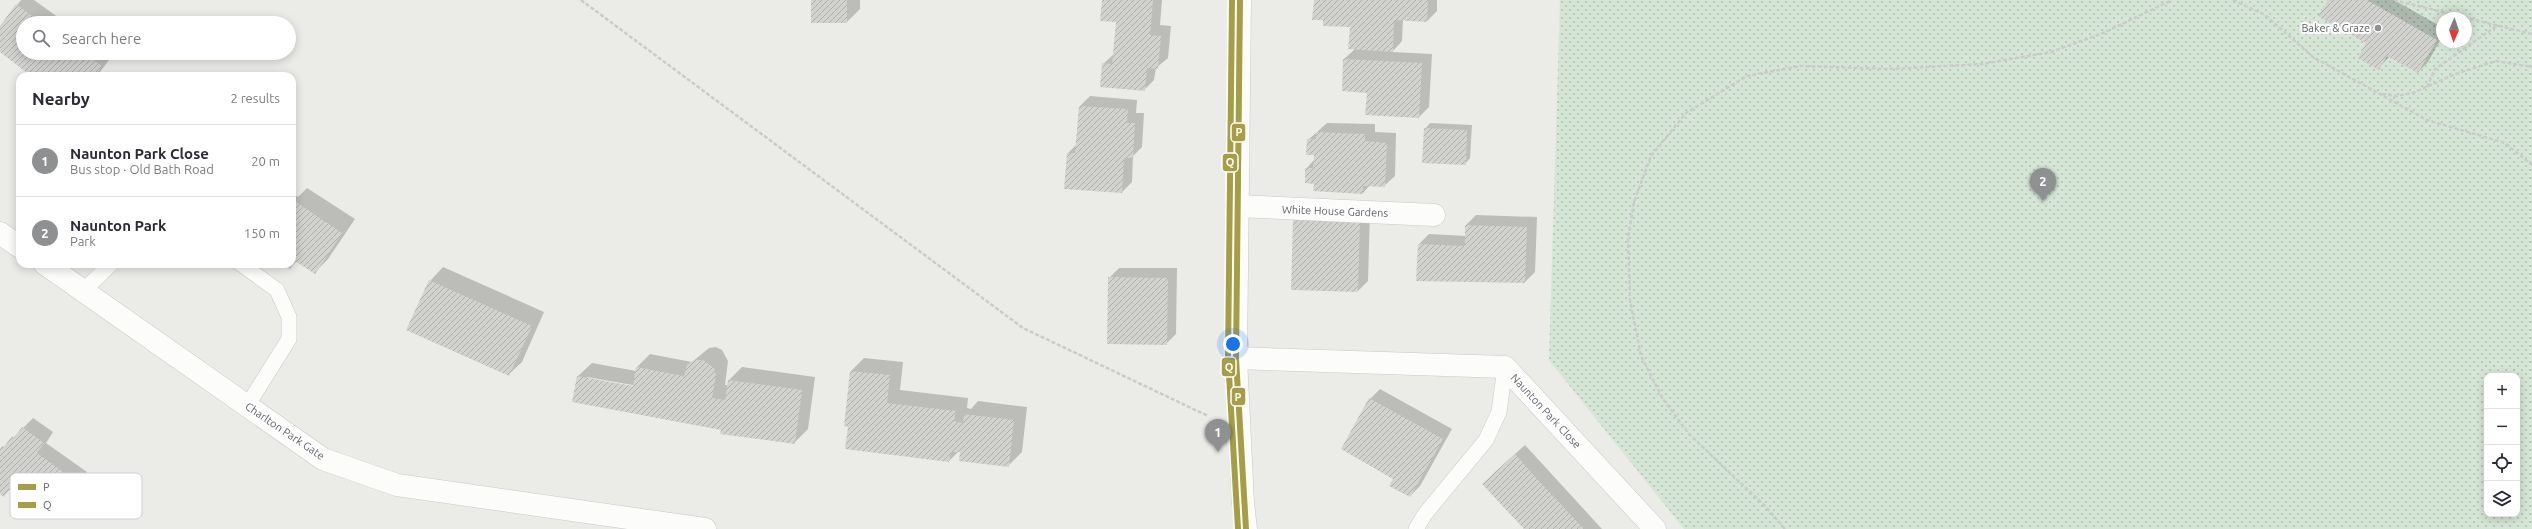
<!DOCTYPE html>
<meta charset="utf-8">
<style>
:root{--surface:#fff;--page:#f7f7f7;--text:#2b2b33;--muted:#7c7c81;--line:#e1e1e2;--accent:#8e9091}
body{margin:0;font-family:Ubuntu,sans-serif;background:var(--page);color:var(--text)}
.controls{position:absolute;right:12px;bottom:12px;display:grid;overflow:hidden;border-radius:8px;box-shadow:0 2px 10px #0003}
.controls button{width:36px;height:36px;display:grid;place-items:center;padding:0;border:0;border-bottom:1px solid var(--line);background:var(--surface);color:var(--text);font:20px sans-serif}
.compass{position:absolute;left:2436px;top:12px;width:36px;height:36px;border-radius:50%;background:var(--surface);box-shadow:0 2px 10px #0003;rotate:182deg}
.you{position:absolute;left:1233px;top:344px;width:14px;height:14px;margin:-10px;border:3px solid #fff;border-radius:50%;background:#1a73e8;box-shadow:0 0 0 6px #1a73e833}
.badge{display:grid;place-items:center;width:26px;height:26px;border-radius:50%;background:var(--accent);color:#fff;font-size:13px;font-weight:700}
.pin{position:absolute;translate:-50% -33px;filter:drop-shadow(0 1px 2px #0008)}
.pin::after{content:'';position:absolute;top:21px;width:14px;height:12px;background:inherit;clip-path:polygon(0 0,100% 0,50% 100%)}
.list{margin:0;padding:0;list-style:none}
h2{display:flex;justify-content:space-between;align-items:center;height:52px;margin:0;padding:0 16px;font-size:17px}
h2 small{font-size:13px;font-weight:400;color:var(--muted)}
.list li{display:grid;grid-template-columns:26px 1fr auto;gap:12px;align-items:center;box-sizing:border-box;height:72px;padding:0 16px;border-top:1px solid var(--line)}
.list b{display:block;font-size:15px;white-space:nowrap}
.list p{margin:0;font-size:13px;white-space:nowrap;color:var(--muted)}
.list em{font-size:13px;font-style:normal;color:var(--muted)}
.icon{flex:none;width:22px;height:22px;fill:none;stroke:currentColor;stroke-width:2;stroke-linecap:round;stroke-linejoin:round}
.map{position:relative;flex:none;width:2532px;height:529px;overflow:hidden}
.search{position:absolute;background:var(--surface);box-shadow:0 2px 10px #0003;left:16px;top:16px;width:280px;height:44px;display:flex;align-items:center;gap:10px;box-sizing:border-box;padding:0 14px;border-radius:22px;color:var(--muted);font-size:15px}
.panel{position:absolute;background:var(--surface);box-shadow:0 2px 10px #0003;left:16px;top:72px;width:280px;height:196px;border-radius:12px}
.map>svg:first-child{display:block}
.park{fill:url(#park-dots);fill-rule:evenodd}
.shadow{fill:#0003;fill-rule:evenodd}
.building{fill:url(#building-hatch)}
.lines{fill:none;stroke-linecap:round;stroke-linejoin:round}
.lane-casing{stroke:#c8c9c8;stroke-width:16}
.street-casing{stroke:#c8c9c8;stroke-width:23}
.secondary-casing{stroke:#c6c7c7;stroke-width:23}
.path{stroke:#c9ccca;stroke-width:2.5;stroke-dasharray:4 2;stroke-linecap:butt}
.lane{stroke:#fcfcfb;stroke-width:15}
.street{stroke:#fcfcfb;stroke-width:22}
.secondary{stroke:#fcfcfb;stroke-width:22}
.bus-1-casing{stroke:#fff;stroke-width:9}
.bus-2-casing{stroke:#fff;stroke-width:9}
.bus-1{stroke:#a59e45;stroke-width:6}
.bus-2{stroke:#a59e45;stroke-width:6}
.poi-dot{fill:#8e9091;stroke:#fff;stroke-width:1.5}
.labels{text-anchor:middle;stroke-width:4;stroke-linejoin:round;paint-order:stroke}
.poi-label{font-size:11px;fill:#5c5f63;stroke:#fff;text-anchor:end}
.street-label{font-size:11px;fill:#5c5f63;stroke:#fff}
.key{fill:#fff;stroke:#cecfd0;stroke-width:1}
.key-label{font-size:11px;fill:#5c5f63}
.line-badge{stroke:#fff;stroke-width:1.5}
.badge-label{font-size:11px;text-anchor:middle;font-weight:bold;fill:#fff}
</style>
<div class="map">
<svg width="2532" height="529" viewBox="0 0 2532 529">
<defs>
<pattern id="park-dots" width="8" height="8" patternUnits="userSpaceOnUse"><rect width="8" height="8" fill="#d6e6d6"/><path d="M2 2h.1M6 6h.1" fill="none" stroke="#b1beb1" stroke-width="1.8" stroke-linecap="round"/></pattern>
<pattern id="building-hatch" width="6" height="6" patternUnits="userSpaceOnUse"><rect width="6" height="6" fill="#d2d2cf"/><path d="M-1 1l2-2M0 6l6-6M5 7l2-2" fill="none" stroke="#aeaeac"/></pattern>
</defs>
<rect width="100%" height="100%" fill="#ebebe7"/>
<path class="park" d="M 1560,0 L 2532,0 L 2532,529 L 1684,529 L 1549,360 ZM 2442,18 L 2466,18 L 2466,42 L 2442,42 ZM 2487,376 L 2517,376 L 2517,514 L 2487,514 Z"/>
<g class="shadow">
<polygon points="21,0 34,0 66,23 23,23 23,53 108,53 112,56 97,76 32,76 0,51 0,28"/>
<polygon points="812,0 860,0 860,9 847,22"/>
<polygon points="1103,0 1162,0 1160,25 1171,26 1168,58 1156,68 1154,80 1144,90 1103,64 1114,54 1117,21"/>
<polygon points="1315,0 1437,0 1437,11 1427,21 1403,19 1402,41 1392,52 1432,54 1429,107 1419,117 1368,92 1344,59 1355,49 1351,26 1324,19"/>
<polygon points="2329,0 2394,0 2442,27 2442,37 2428,62 2418,72 2390,56 2379,68 2368,43"/>
<polygon points="1090,96 1137,100 1136,113 1144,113 1142,147 1133,156 1132,182 1122,192 1065,188 1068,153 1077,144 1080,106"/>
<polygon points="1327,123 1375,124 1375,132 1396,133 1395,176 1384,186 1370,185 1363,193 1315,183 1306,169 1314,160 1315,154 1308,140"/>
<polygon points="1430,123 1472,125 1470,158 1465,164 1425,129"/>
<polygon points="307,188 355,219 328,259 315,272 297,261 290,268 284,264 292,264 292,193 298,197"/>
<polygon points="1370,211 1368,281 1358,291 1292,289"/>
<polygon points="1476,215 1537,217 1535,272 1525,282 1419,244 1429,234 1466,236 1466,225"/>
<polygon points="443,267 544,312 522,362 508,375 430,281"/>
<polygon points="1119,268 1177,268 1176,334 1166,344 1109,278"/>
<path d="M 716,347 L 722,350 L 728,361 L 725,385 L 728,385 L 729,380 L 742,367 L 815,377 L 808,429 L 794,443 L 573,401 L 578,376 L 592,363 L 636,371 L 637,367 L 650,354 L 692,362 L 709,348 ZM 587,377 L 638,386 L 637,388 L 587,379 Z"/>
<polygon points="864,358 903,362 900,390 968,398 967,408 971,409 978,401 1027,407 1022,452 1008,466 959,451 949,461 849,426 851,371"/>
<polygon points="1380,389 1452,429 1420,486 1410,496 1394,479 1342,449 1370,399"/>
<polygon points="33,418 53,432 46,443 87,472 53,514 13,486 4,496 0,493 0,451"/>
<polygon points="1525,445 1602,529 1525,529 1493,474"/>
</g>
<g class="building">
<rect x="811" y="0" width="36" height="23"/>
<polygon points="1102,0 1153,0 1150,35 1161,36 1158,69 1147,68 1145,91 1100,87 1102,63 1112,64 1116,22 1100,21"/>
<polygon points="1314,0 1428,0 1427,22 1394,20 1393,52 1348,49 1350,27 1323,26 1323,20 1312,20"/>
<polygon points="2328,0 2367,0 2437,40 2418,73 2387,56 2379,70 2358,58 2366,43 2318,16"/>
<polygon points="16,4 42,23 23,23 23,53 84,53 102,66 95,76 31,76 0,52 0,26"/>
<polygon points="1343,59 1422,63 1419,118 1365,115 1367,93 1342,91"/>
<polygon points="1079,106 1128,109 1127,123 1135,123 1133,158 1124,158 1122,193 1064,189 1067,153 1075,153"/>
<polygon points="1424,128 1467,130 1466,165 1422,163"/>
<polygon points="1316,132 1365,134 1365,141 1387,143 1385,187 1363,186 1363,194 1313,191 1314,184 1305,183 1305,168 1313,168 1314,155 1306,155 1307,139 1316,139"/>
<polygon points="293,200 342,233 315,274 295,261 290,269 282,264 292,264"/>
<polygon points="1293,219 1360,221 1358,292 1291,290"/>
<polygon points="1465,225 1527,227 1525,283 1416,281 1418,244 1465,246"/>
<polygon points="1108,277 1168,278 1167,345 1107,344"/>
<polygon points="429,280 532,326 509,376 406,330"/>
<polygon points="694,360 703,360 714,368 716,375 712,398 725,400 728,380 802,390 795,444 720,434 721,430 572,402 577,376 633,386 636,367 684,376 687,365"/>
<polygon points="850,371 890,375 887,403 956,411 954,421 963,423 964,414 1014,420 1009,467 959,461 960,452 951,452 949,462 845,449 848,427 844,426"/>
<polygon points="1369,398 1443,439 1410,497 1389,486 1393,479 1341,449"/>
<polygon points="22,427 44,443 37,453 77,482 53,516 12,486 4,497 0,494 0,449 2,446 4,447 12,436 14,438"/>
<polygon points="1515,454 1538,480 1584,529 1524,529 1482,484"/>
</g>
<g class="lines">
<g class="lane-casing">
<g id="lane">
<polyline points="241,264 277,290 289,317 289,339 247,406"/>
<polyline points="83,291 111,264"/>
<polyline points="1416,529 1425,514 1486,440 1499,412 1505,367"/>
</g>
</g>
<g class="street-casing">
<g id="street">
<polyline points="1237,206 1434,215"/>
<polyline points="0,233 20,247"/>
<polyline points="45,264 323,459 397,485 705,529"/>
<polyline points="1236,358 1505,367 1655,529"/>
</g>
</g>
<g class="secondary-casing">
<polyline id="secondary" points="1240,0 1236,358 1243,503 1246,529"/>
</g>
<g class="path">
<polyline points="581,0 1023,328 1208,416"/>
<polyline points="2233,0 2265,15 2313,57 2427,120 2505,143 2532,165"/>
<polyline points="2394,0 2532,34"/>
<polyline points="2427,87 2435,69 2498,25"/>
<polyline points="2382,94 2396,96 2413,93 2455,74 2496,61 2532,67"/>
<polyline points="1785,529 1766,507 1689,434 1663,399 1641,356 1630,300 1628,238 1634,202 1651,156 1686,113 1747,76 1800,66 1891,69 1982,64 2051,52 2103,33 2172,0"/>
</g>
<use href="#lane" class="lane"/>
<use href="#street" class="street"/>
<use href="#secondary" class="secondary"/>
<g class="bus-1-casing">
<polyline id="bus-1" points="1240,0 1236,358 1246,529"/>
</g>
<g class="bus-2-casing">
<polyline id="bus-2" points="1232,0 1228,358 1238,529"/>
</g>
<use href="#bus-1" class="bus-1"/>
<use href="#bus-2" class="bus-2"/>
</g>
<circle class="poi-dot" cx="2378" cy="28" r="4"/>
<g class="labels">
<g class="poi-label">
<text x="2370" y="32">Baker &amp; Graze</text>
</g>
<g class="street-label">
<text transform="translate(1335 211) rotate(2)" y="4">White House Gardens</text>
<text transform="translate(1546 411) rotate(47)" y="4">Naunton Park Close</text>
<text transform="translate(285 431) rotate(34)" y="4">Charlton Park Gate</text>
</g>
</g>
<rect x="10" y="473" width="132" height="46" rx="6" class="key"/>
<rect x="18" y="484" width="18" height="6" fill="#a59e45"/>
<rect x="18" y="502" width="18" height="6" fill="#a59e45"/>
<g class="key-label">
<text x="43" y="491">P</text>
<text x="43" y="509">Q</text>
</g>
<g class="line-badge">
<rect x="1231" y="123" width="15" height="19" rx="4" fill="#a59e45"/>
<rect x="1222" y="153" width="16" height="19" rx="4" fill="#a59e45"/>
<rect x="1221" y="357" width="15" height="20" rx="4" fill="#a59e45"/>
<rect x="1231" y="387" width="15" height="19" rx="4" fill="#a59e45"/>
</g>
<g class="badge-label">
<text x="1239" y="136">P</text>
<text x="1230" y="166">Q</text>
<text x="1229" y="371">Q</text>
<text x="1238" y="401">P</text>
</g>
</svg>
<div class="controls">
<button>+</button>
<button>−</button>
<button><svg class="icon" aria-label="locate" viewBox="0 0 24 24"><circle cx="12" cy="12" r="6"/><path d="M12 2v4M12 18v4M2 12h4M18 12h4"/></svg></button>
<button><svg class="icon" aria-label="layers" viewBox="0 0 24 24"><path d="M12 4l9 5-9 5-9-5zM3 14l9 5 9-5"/></svg></button>
</div>
<svg class="compass" viewBox="-18 -18 36 36"><path d="M0-13l5 13h-10z" fill="#e53935"/><path d="M0 13l5-13h-10z" fill="#7c7c81"/></svg>
<div class="you"></div>
<div class="pin badge" style="left:1218px;top:452px">1</div>
<div class="pin badge" style="left:2043px;top:201px">2</div>
<div class="search"><svg class="icon" aria-label="search" viewBox="0 0 24 24"><circle cx="10" cy="10" r="6"/><path d="M15 15l6 6"/></svg>Search here</div>
<section class="panel">
<h2>Nearby<small>2 results</small></h2>
<ul class="list">
<li><span class="badge">1</span><div><b>Naunton Park Close</b><p>Bus stop · Old Bath Road</p></div><em>20 m</em></li>
<li><span class="badge">2</span><div><b>Naunton Park</b><p>Park</p></div><em>150 m</em></li>
</ul>
</section>
</div>
